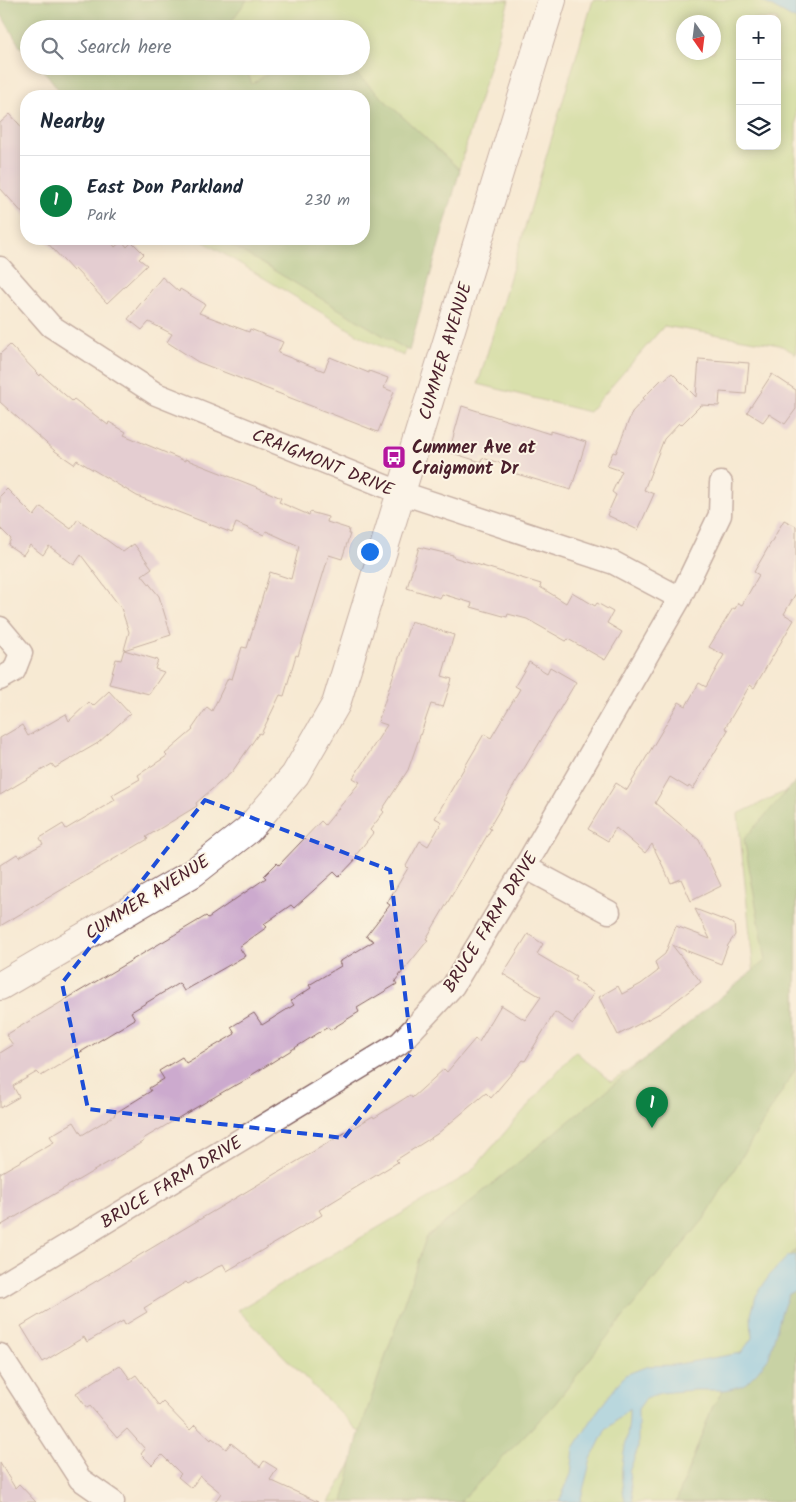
<!DOCTYPE html>
<meta charset="utf-8">
<style>
:root{--surface:#fff;--page:#f6f6f7;--text:#1f2937;--muted:#747a83;--line:#e0e1e3;--accent:#0b8043}
body{margin:0;font-family:Kalam,sans-serif;background:var(--page);color:var(--text)}
.controls{position:absolute;right:15px;top:15px;display:grid;overflow:hidden;border-radius:10px;box-shadow:0 2px 12px #0003}
.controls button{width:45px;height:45px;display:grid;place-items:center;padding:0;border:0;border-bottom:1px solid var(--line);background:var(--surface);color:var(--text);font:25px sans-serif}
.compass{position:absolute;left:676px;top:15px;width:45px;height:45px;border-radius:50%;background:var(--surface);box-shadow:0 2px 12px #0003;rotate:166deg}
.you{position:absolute;left:369px;top:551px;width:18px;height:18px;margin:-12px;border:4px solid #fff;border-radius:50%;background:#1a73e8;box-shadow:0 0 0 8px #1a73e833}
.badge{display:grid;place-items:center;width:32px;height:32px;border-radius:50%;background:var(--accent);color:#fff;font-size:16px;font-weight:700}
.pin{position:absolute;translate:-50% -41px;filter:drop-shadow(0 1px 2px #0008)}
.pin::after{content:'';position:absolute;top:26px;width:18px;height:15px;background:inherit;clip-path:polygon(0 0,100% 0,50% 100%)}
.list{margin:0;padding:0;list-style:none}
h2{display:flex;justify-content:space-between;align-items:center;height:65px;margin:0;padding:0 20px;font-size:21px}
h2 small{font-size:16px;font-weight:400;color:var(--muted)}
.list li{display:grid;grid-template-columns:32px 1fr auto;gap:15px;align-items:center;box-sizing:border-box;height:90px;padding:0 20px;border-top:1px solid var(--line)}
.list b{display:block;font-size:19px;white-space:nowrap}
.list p{margin:0;font-size:16px;white-space:nowrap;color:var(--muted)}
.list em{font-size:16px;font-style:normal;color:var(--muted)}
.icon{flex:none;width:28px;height:28px;fill:none;stroke:currentColor;stroke-width:2;stroke-linecap:round;stroke-linejoin:round}
.map{position:relative;flex:none;width:796px;height:1502px;overflow:hidden}
.search{position:absolute;background:var(--surface);box-shadow:0 2px 12px #0003;left:20px;top:20px;width:350px;height:55px;display:flex;align-items:center;gap:12px;box-sizing:border-box;padding:0 18px;border-radius:28px;color:var(--muted);font-size:19px}
.panel{position:absolute;background:var(--surface);box-shadow:0 2px 12px #0003;left:20px;top:90px;width:350px;height:155px;border-radius:20px}
.map>svg:first-child{display:block}
.green{fill:#b3d47b;stroke:#7e7a53;fill-rule:evenodd}
.forest{fill:#8eb66b;stroke:#6c6a4b}
.water{fill:#6dc1e9;stroke:#5c708a}
.building{fill:#ccaace}
.lines{fill:none;stroke-linecap:round;stroke-linejoin:round}
.street-casing{stroke:#876666;stroke-width:25}
.secondary-casing{stroke:#876666;stroke-width:30}
.street{stroke:#fff;stroke-width:22}
.secondary{stroke:#fff;stroke-width:28}
.marked{fill:none;stroke:#1d4ed8;stroke-width:4;stroke-dasharray:10 6;stroke-linejoin:round}
.labels{text-anchor:middle;stroke-width:4;stroke-linejoin:round;paint-order:stroke}
.street-label{font-size:18px;fill:#4a1f2b;stroke:#fcf5e5}
.poi-label{font-size:18px;font-weight:bold;fill:#4a1f2b;stroke:#fcf5e5;text-anchor:start}
</style>
<div class="map">
<svg width="796" height="1502" viewBox="0 0 796 1502">
<rect width="100%" height="100%" fill="#fcf5e5"/>
<filter id="ink" filterUnits="userSpaceOnUse"><feTurbulence type="fractalNoise" baseFrequency=".02" numOctaves="2"/><feDisplacementMap in="SourceGraphic" scale="10" xChannelSelector="R" yChannelSelector="G"/><feConvolveMatrix kernelMatrix="1 2 1 2 8 2 1 2 1" color-interpolation-filters="sRGB"/></filter>
<filter id="wash" filterUnits="userSpaceOnUse"><feTurbulence type="fractalNoise" baseFrequency=".0096" numOctaves="4" result="noise"/><feDisplacementMap in="SourceGraphic" scale="20" xChannelSelector="R" yChannelSelector="G"/><feGaussianBlur stdDeviation="1.12" result="paint"/><feColorMatrix in="noise" values="0 0 0 0 0 0 0 0 0 0 0 0 0 0 0 0 0 1.4 0 .05"/><feComposite in="paint" operator="in"/></filter>
<g filter="url(#wash)">
<rect width="100%" height="100%" fill="#f7ead3"/>
<g class="green">
<polygon points="0,0 509,0 404,356 367,340 199,239 364,239 364,96 46,66 361,66 361,29 29,29"/>
<path d="M 593,0 L 796,0 L 796,354 L 780,345 L 664,326 L 589,412 L 478,384 ZM 740,19 L 777,19 L 777,146 L 740,146 ZM 684,22 L 714,22 L 714,52 L 684,52 Z"/>
<polygon points="796,786 796,1502 329,1502 366,1439 238,1310 469,1174 575,1051 611,1082 755,985 738,814"/>
</g>
<g class="forest">
<polygon points="0,0 247,0 229,24 231,29 29,29 29,56 20,47 0,12"/>
<polygon points="38,66 245,66 252,84 279,66 348,66 460,170 409,351 221,239 364,239 364,96 63,96 49,77"/>
<polygon points="796,781 796,1068 704,1219 603,1342 554,1405 460,1502 343,1502 358,1437 426,1238 766,960 744,839"/>
<polygon points="796,1249 796,1502 676,1502 712,1408 749,1346 785,1262"/>
</g>
<g class="water">
<polygon points="760,0 796,0 796,20"/>
<path d="M 796,1255 L 796,1291 L 789,1294 L 782,1310 L 769,1357 L 757,1372 L 744,1385 L 726,1390 L 694,1390 L 660,1393 L 646,1398 L 638,1409 L 638,1448 L 629,1472 L 633,1502 L 625,1502 C 623,1490 621,1479 622,1467 C 624,1447 630,1428 629,1408 L 605,1431 L 591,1459 L 580,1502 L 559,1502 L 571,1474 L 574,1448 L 596,1413 L 625,1375 L 648,1366 L 673,1365 L 741,1353 L 752,1338 L 751,1315 L 756,1296 L 769,1276 L 788,1256 Z"/>
</g>
<g id="blocks">
<g class="building">
<polygon points="10,114 26,132 26,217 0,188 0,123"/>
<polygon points="44,239 109,239 115,247 122,241 127,247 132,242 144,254 139,259 147,265 107,303 75,269 73,271"/>
<polygon points="162,277 179,292 180,289 205,304 199,313 249,332 250,329 283,342 278,353 324,371 330,357 369,373 369,371 388,378 384,388 394,392 378,432 198,362 167,342 172,334 149,322 142,330 128,319"/>
<polygon points="10,345 40,376 41,374 72,401 74,399 108,425 109,422 126,432 124,435 185,461 185,459 259,488 281,498 279,502 309,515 310,512 328,517 327,522 349,529 348,534 350,534 342,559 329,555 298,656 296,655 284,696 280,695 261,734 259,733 232,772 196,803 197,806 146,837 148,839 0,926 0,865 17,854 19,857 43,844 40,838 63,824 66,829 115,800 112,795 140,779 138,775 167,756 165,754 193,730 192,729 207,707 212,711 228,678 232,679 242,647 247,648 270,572 291,579 299,546 266,531 264,535 236,523 232,533 137,496 77,460 74,464 55,451 0,402 0,354"/>
<polygon points="699,359 749,363 746,394 720,392 719,406 701,405 681,425 679,423 664,439 644,490 654,494 638,530 607,515 616,495 612,492 622,471 607,466 613,452 616,453 632,412 644,399 643,398 662,379 664,380 672,373 696,397"/>
<polygon points="772,374 796,390 796,409 785,424 769,414 763,422 747,412"/>
<polygon points="462,406 550,434 550,431 586,442 571,490 510,472 504,464 482,458 481,462 449,452"/>
<polygon points="7,489 34,516 41,507 71,529 78,519 123,552 134,544 152,568 142,575 159,596 171,635 124,650 129,632 121,608 81,555 74,565 49,546 43,555 30,545 23,555 8,545 11,539 0,528 0,496"/>
<polygon points="784,520 796,526 796,593 784,614 794,620 754,688 750,685 725,728 728,730 693,789 689,786 688,788 670,777 655,803 699,840 721,886 691,901 681,879 671,883 652,844 645,853 616,828 608,841 588,829 616,783 627,790 679,702 686,706 699,683 706,687 724,655 709,647 733,608 735,609 738,603 742,605 759,575 754,572"/>
<polygon points="419,547 453,555 453,557 541,584 540,587 566,603 572,592 595,606 597,603 613,612 607,623 622,632 605,660 568,639 566,641 527,619 508,614 507,617 471,607 472,603 442,594 440,598 407,588"/>
<polygon points="411,621 454,635 442,676 452,679 443,707 431,704 408,770 382,810 384,812 370,830 373,833 356,855 358,857 339,877 334,872 294,908 291,905 264,924 267,927 239,947 245,956 184,991 179,983 131,1012 135,1019 122,1027 41,1076 37,1072 13,1086 19,1097 0,1108 0,1053 13,1045 6,1035 206,916 208,918 266,878 264,876 277,863 279,865 321,821 325,825 360,782 353,778 387,725 378,722"/>
<polygon points="124,650 158,660 155,669 164,672 149,694 109,684 116,659 121,660"/>
<polygon points="529,662 547,673 550,667 576,682 510,792 489,828 491,829 426,939 428,940 395,981 397,984 357,1008 359,1012 330,1030 328,1027 250,1076 251,1077 235,1086 235,1085 185,1114 143,1139 144,1141 114,1159 0,1226 0,1173 54,1142 50,1136 74,1122 82,1135 115,1115 114,1114 151,1091 149,1088 164,1079 159,1071 182,1057 186,1063 235,1034 231,1027 254,1013 262,1025 294,1005 291,1001 311,988 309,985 341,966 339,962 374,941 366,936 390,905 387,903 408,868 406,866 420,841 428,846 442,822 435,818 484,734 491,738 520,689 515,686"/>
<polygon points="109,691 130,714 98,743 55,768 52,764 0,795 0,738 22,725 28,736 66,714 69,721 89,702 93,706"/>
<polygon points="695,909 734,924 735,935 728,945 721,964 672,945 701,982 660,1013 618,1035 599,997 618,986 622,994 641,984 658,971 655,962 665,954 676,926 710,939"/>
<polygon points="528,934 543,944 537,954 576,977 574,980 594,993 573,1024 555,1012 525,1061 523,1060 491,1098 486,1093 437,1134 396,1160 398,1162 319,1210 322,1215 227,1271 223,1264 188,1284 186,1282 144,1308 147,1312 125,1325 123,1321 87,1342 84,1337 43,1362 21,1326 373,1116 374,1118 410,1095 412,1098 444,1069 447,1072 475,1039 479,1042 501,1005 525,1020 541,997 503,974"/>
<polygon points="120,1365 130,1379 136,1375 159,1406 163,1402 190,1430 195,1425 211,1440 212,1438 226,1449 231,1443 260,1467 264,1461 277,1469 270,1480 318,1502 215,1502 221,1493 200,1476 191,1488 178,1477 181,1474 162,1455 152,1465 141,1454 145,1449 127,1429 117,1438 90,1406 87,1408 76,1393"/>
<polygon points="0,1463 15,1488 19,1484 36,1502 0,1502"/>
</g>
</g>
</g>
<g filter="url(#ink)">
<use href="#blocks" fill-opacity="0" stroke="#876666" stroke-width="1"/>
<g class="lines">
<g class="street-casing">
<g id="street">
<polyline points="0,268 51,326 156,394 402,493 614,563 680,598"/>
<polyline points="0,628 21,653 14,671 0,679"/>
<polyline points="525,867 609,912"/>
<polyline points="0,1286 400,1043 453,986 525,867 680,598 720,515 721,483"/>
<polyline points="0,1355 80,1479 113,1502"/>
</g>
</g>
<g class="secondary-casing">
<polyline id="secondary" points="0,986 193,873 248,830 295,775 336,704 552,0"/>
</g>
<use href="#street" class="street"/>
<use href="#secondary" class="secondary"/>
</g>
</g>
<path d="M0 0H796V1502H0ZM 205,800 L 390,870 L 412,1052 L 344,1138 L 88,1109 L 62,983 Z" fill="#f7ead3" fill-opacity=".55" fill-rule="evenodd"/>
<path class="marked" d="M 205,800 L 390,870 L 412,1052 L 344,1138 L 88,1109 L 62,983 Z"/>
<defs>
<g id="bus-square" transform="scale(1.25)"><rect x="-9" y="-9" width="18" height="18" rx="4" fill="#b5179e" stroke="#fcf5e5"/><path d="M-5-6H5V4H4V6H2V4H-2V6H-4V4H-5ZM-3.5-4V0h7V-4ZM-3.5 1.2v1.5H-2V1.2ZM2 1.2v1.5H3.5V1.2Z" fill="#fff"/></g>
</defs>
<g fill-rule="evenodd">
<use href="#bus-square" x="394" y="457"/>
</g>
<g class="labels">
<g class="street-label">
<text transform="translate(445 351) rotate(-73)" y="6">CUMMER AVENUE</text>
<text transform="translate(323 462) rotate(22)" y="6">CRAIGMONT DRIVE</text>
<text transform="translate(147 897) rotate(-32)" y="6">CUMMER AVENUE</text>
<text transform="translate(490 922) rotate(-58)" y="6">BRUCE FARM DRIVE</text>
<text transform="translate(171 1182) rotate(-31)" y="6">BRUCE FARM DRIVE</text>
</g>
<g class="poi-label">
<text x="412" y="453">Cummer Ave at<tspan x="412" dy="21">Craigmont Dr</tspan></text>
</g>
</g>
</svg>
<div class="controls">
<button>+</button>
<button>−</button>
<button><svg class="icon" aria-label="layers" viewBox="0 0 24 24"><path d="M12 4l9 5-9 5-9-5zM3 14l9 5 9-5"/></svg></button>
</div>
<svg class="compass" viewBox="-18 -18 36 36"><path d="M0-13l5 13h-10z" fill="#e53935"/><path d="M0 13l5-13h-10z" fill="#747a83"/></svg>
<div class="you"></div>
<div class="pin badge" style="left:652px;top:1128px">1</div>
<div class="search"><svg class="icon" aria-label="search" viewBox="0 0 24 24"><circle cx="10" cy="10" r="6"/><path d="M15 15l6 6"/></svg>Search here</div>
<section class="panel">
<h2>Nearby<small></small></h2>
<ul class="list">
<li><span class="badge">1</span><div><b>East Don Parkland</b><p>Park</p></div><em>230 m</em></li>
</ul>
</section>
</div>
